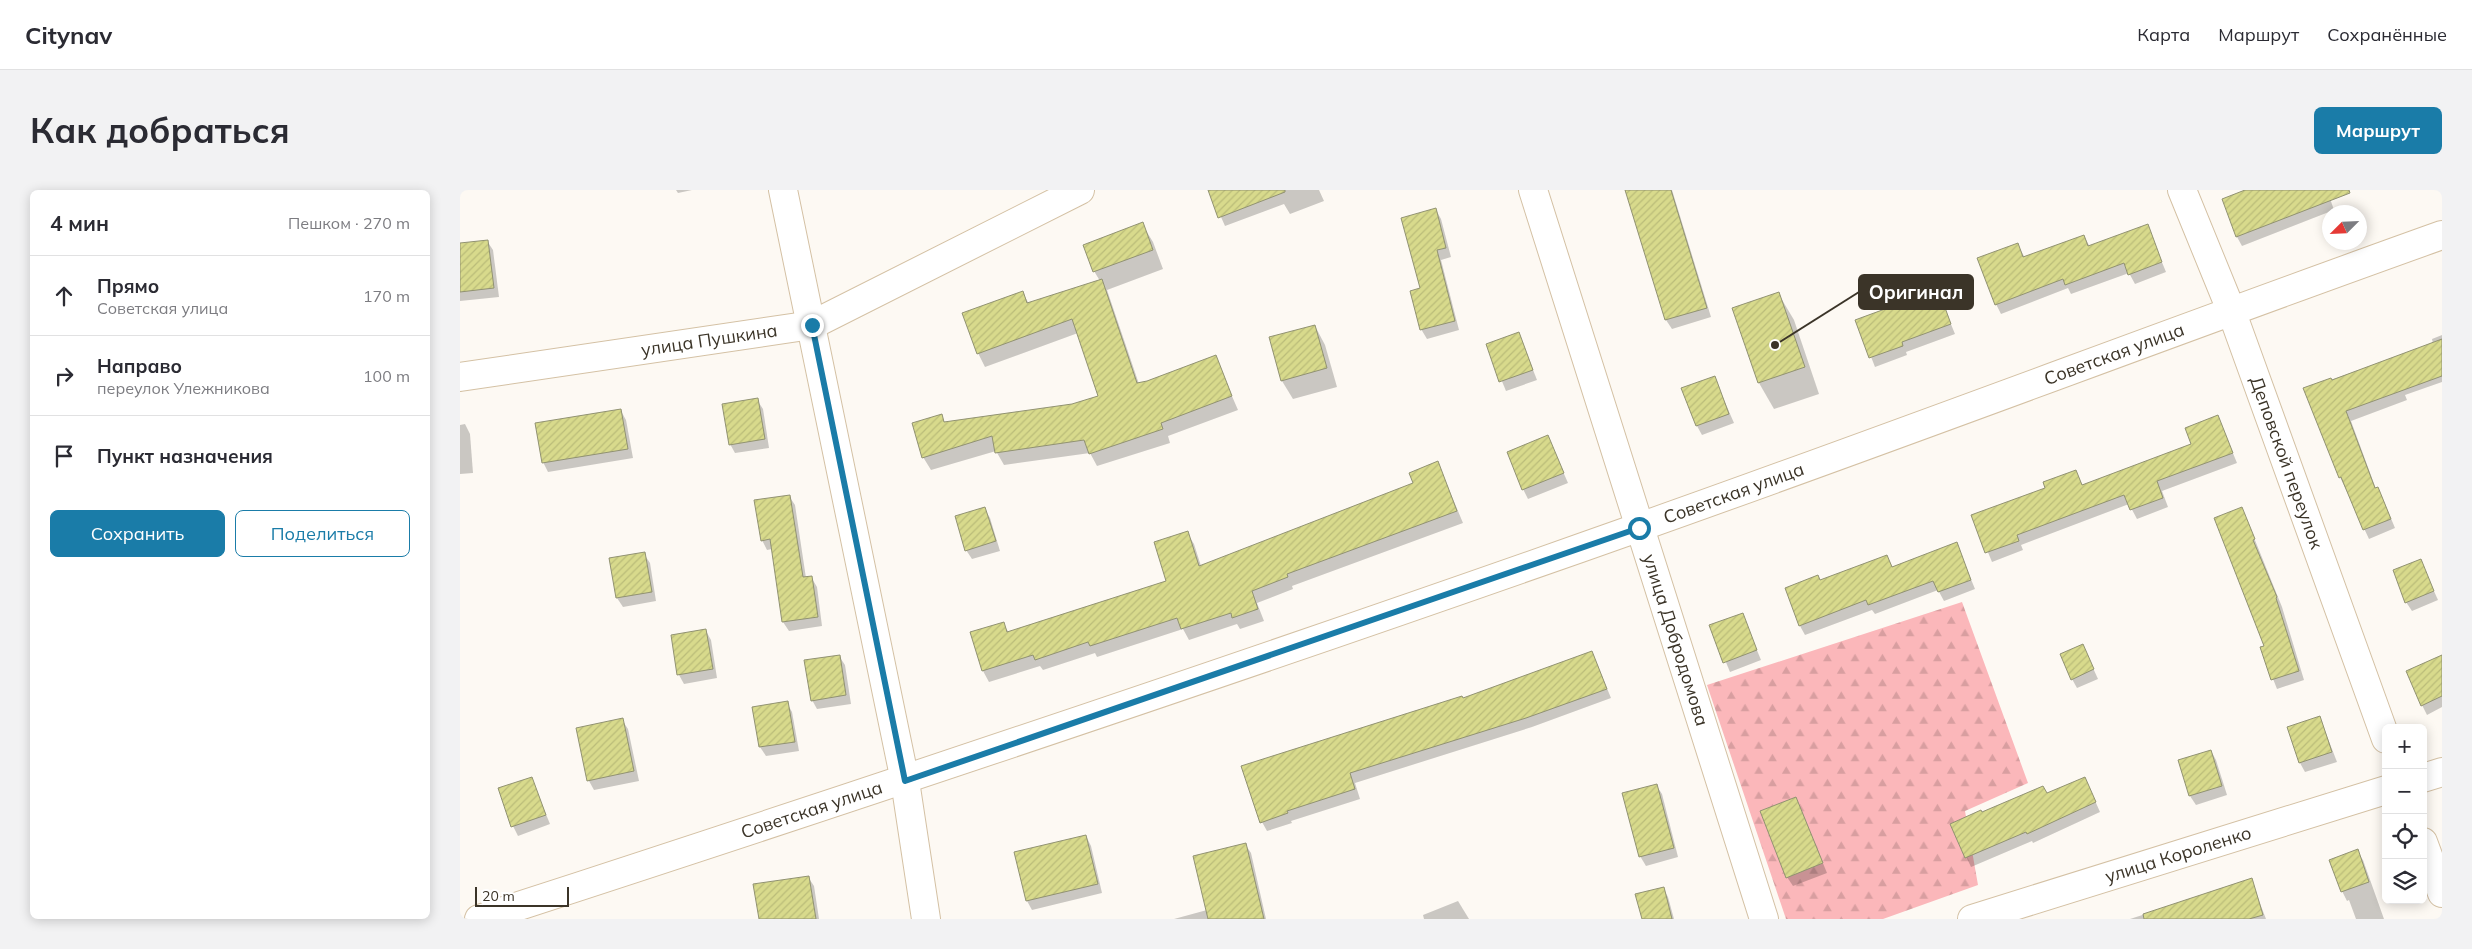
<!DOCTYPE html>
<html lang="ru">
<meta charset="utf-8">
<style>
:root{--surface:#fff;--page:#f2f2f3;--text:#2b2b33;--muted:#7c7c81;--line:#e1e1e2;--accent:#1a7ca8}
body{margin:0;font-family:Mulish,sans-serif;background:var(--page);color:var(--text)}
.controls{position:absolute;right:15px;bottom:15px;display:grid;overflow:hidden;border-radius:8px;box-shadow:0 2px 12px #0003}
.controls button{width:45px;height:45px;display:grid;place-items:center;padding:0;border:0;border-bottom:1px solid var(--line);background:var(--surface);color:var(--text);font:25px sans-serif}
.compass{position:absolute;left:1862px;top:15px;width:45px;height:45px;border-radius:50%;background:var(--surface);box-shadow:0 2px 12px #0003;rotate:246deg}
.scale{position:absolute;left:15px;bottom:12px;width:94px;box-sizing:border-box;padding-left:5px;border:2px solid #3b3428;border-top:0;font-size:14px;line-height:18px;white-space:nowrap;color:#3b3428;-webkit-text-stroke:4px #fff;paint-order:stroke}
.stop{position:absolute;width:15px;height:15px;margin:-11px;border:4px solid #1a7ca8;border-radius:50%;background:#fff}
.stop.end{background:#1a7ca8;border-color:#fff;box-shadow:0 1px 5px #0008}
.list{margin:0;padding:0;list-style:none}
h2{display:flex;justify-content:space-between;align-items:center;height:65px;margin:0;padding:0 20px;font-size:21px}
h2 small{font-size:16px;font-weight:400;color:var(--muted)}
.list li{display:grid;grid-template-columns:32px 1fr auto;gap:15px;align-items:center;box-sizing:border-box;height:80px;padding:0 20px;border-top:1px solid var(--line)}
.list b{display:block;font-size:19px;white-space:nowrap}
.list p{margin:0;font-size:16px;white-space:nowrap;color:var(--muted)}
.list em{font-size:16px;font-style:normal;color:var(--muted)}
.actions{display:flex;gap:10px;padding:15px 20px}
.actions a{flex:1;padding:11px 0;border:1px solid var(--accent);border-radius:8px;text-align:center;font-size:18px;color:var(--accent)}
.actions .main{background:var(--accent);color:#fff}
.icon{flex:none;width:28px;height:28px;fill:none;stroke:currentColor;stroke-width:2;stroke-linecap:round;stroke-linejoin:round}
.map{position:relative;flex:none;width:1982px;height:729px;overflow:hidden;border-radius:8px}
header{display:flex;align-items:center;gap:30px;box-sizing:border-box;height:70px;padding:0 25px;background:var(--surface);border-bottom:1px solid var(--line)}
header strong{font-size:24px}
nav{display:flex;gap:28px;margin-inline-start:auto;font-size:18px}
.intro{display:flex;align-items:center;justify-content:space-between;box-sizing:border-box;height:120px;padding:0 30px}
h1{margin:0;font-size:35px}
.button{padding:12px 22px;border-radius:8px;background:var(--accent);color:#fff;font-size:18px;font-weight:700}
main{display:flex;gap:30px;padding:0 30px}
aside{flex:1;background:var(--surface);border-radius:8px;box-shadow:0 2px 12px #0003}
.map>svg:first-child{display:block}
.forest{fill:url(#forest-firs)}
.shadow{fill:#0003}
.building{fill:url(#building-hatch);stroke:#919272}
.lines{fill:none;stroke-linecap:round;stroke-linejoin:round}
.minor-casing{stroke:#d4c1a4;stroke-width:30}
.secondary-casing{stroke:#d4c1a4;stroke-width:30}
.minor{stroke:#fff;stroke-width:28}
.secondary{stroke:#fff;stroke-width:28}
.route{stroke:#1a7ca8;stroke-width:6}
.labels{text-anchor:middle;stroke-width:5;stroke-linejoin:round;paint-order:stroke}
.street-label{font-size:18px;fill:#3b3428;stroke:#fff}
.leader{fill:none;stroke:#3b3428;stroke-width:2}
.callout-dot{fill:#3b3428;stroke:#fff;stroke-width:2}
.callout{fill:#3b3428;stroke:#3b3428;stroke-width:2}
.callout-label{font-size:19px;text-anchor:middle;font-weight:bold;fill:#fff}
</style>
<header>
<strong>Citynav</strong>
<nav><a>Карта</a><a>Маршрут</a><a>Сохранённые</a></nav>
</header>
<div class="intro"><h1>Как добраться</h1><a class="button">Маршрут</a></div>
<main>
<aside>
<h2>4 мин<small>Пешком · 270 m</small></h2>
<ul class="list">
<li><svg class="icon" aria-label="ahead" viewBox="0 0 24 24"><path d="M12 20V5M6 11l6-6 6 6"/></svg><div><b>Прямо</b><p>Советская улица</p></div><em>170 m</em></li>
<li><svg class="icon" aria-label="right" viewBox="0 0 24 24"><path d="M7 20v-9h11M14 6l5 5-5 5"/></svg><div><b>Направо</b><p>переулок Улежникова</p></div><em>100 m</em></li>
<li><svg class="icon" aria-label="arrive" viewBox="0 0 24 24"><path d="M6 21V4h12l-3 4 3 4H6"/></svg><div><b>Пункт назначения</b></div></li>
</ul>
<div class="actions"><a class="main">Сохранить</a><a>Поделиться</a></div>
</aside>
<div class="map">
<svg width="1982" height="729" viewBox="0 0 1982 729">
<defs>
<pattern id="forest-firs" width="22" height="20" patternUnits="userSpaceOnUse" patternTransform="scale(1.25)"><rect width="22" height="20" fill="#fbb7ba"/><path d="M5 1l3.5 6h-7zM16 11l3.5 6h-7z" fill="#d89ea0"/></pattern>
<pattern id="building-hatch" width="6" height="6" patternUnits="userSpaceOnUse" patternTransform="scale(1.25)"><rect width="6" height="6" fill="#d8da8c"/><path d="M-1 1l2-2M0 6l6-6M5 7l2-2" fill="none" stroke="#babc79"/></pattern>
</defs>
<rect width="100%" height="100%" fill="#fdf9f3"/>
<polygon class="forest" points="1502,412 1568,593 1505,621 1518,695 1423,729 1326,729 1247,495"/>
<g class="shadow">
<polygon points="216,0 232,0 218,3"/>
<polygon points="749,0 859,0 864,11 830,24 824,14 765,36"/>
<polygon points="1178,0 1212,0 1251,127 1212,139 1206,130 1167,3"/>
<polygon points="1788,0 1867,0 1874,20 1782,56 1777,47"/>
<polygon points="976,20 981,29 991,67 981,70 999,140 967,149 961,139 962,99"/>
<polygon points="682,34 693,52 703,79 647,100 679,194 755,167 778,220 708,246 710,253 637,276 630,263 544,275 536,261 471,280 463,267 481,226 485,233 613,215 639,207 618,143 525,177 518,163 563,103 569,114 640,91 634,81"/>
<polygon points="1687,36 1706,82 1675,94 1669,83 1611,104 1608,98 1541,124 1536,114 1558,55 1565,68 1624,46 1630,57"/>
<polygon points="27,51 33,60 39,107 0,111 0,54"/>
<polygon points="1476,98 1495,144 1446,162 1447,165 1415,177 1397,131 1446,113"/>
<polygon points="1318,103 1334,130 1359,204 1314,219 1299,193"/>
<polygon points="855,136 865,155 877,197 833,209 822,191"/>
<polygon points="1059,144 1077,190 1046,201 1027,155"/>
<polygon points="1982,145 1982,192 1945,205 1947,210 1891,231 1916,299 1922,307 1935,338 1909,349 1880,287 1845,199 1973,154 1972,149"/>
<polygon points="1254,187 1274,233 1242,245 1237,236"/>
<polygon points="297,210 303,219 309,258 275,263 270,254"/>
<polygon points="161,221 166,230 173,268 88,282 83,272"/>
<polygon points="1758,227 1777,273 1702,301 1708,317 1677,329 1669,314 1561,355 1563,360 1532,372 1513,326 1586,299 1615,281 1623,296 1732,254"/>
<polygon points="5,234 10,244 13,283 0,284 0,235"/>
<polygon points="1088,247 1108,293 1068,309 1063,299"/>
<polygon points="978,273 1003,333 832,396 833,399 797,413 804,431 780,439 777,434 729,450 723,439 637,467 635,463 583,480 580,476 529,492 523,481 543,433 549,443 708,392 727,343 734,354 741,376 954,294"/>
<polygon points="329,306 335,315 346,388 351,387 357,397 362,436 329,441 323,432 312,359 307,360 302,350"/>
<polygon points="524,318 530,328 540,361 512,369 506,360"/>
<polygon points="1782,318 1822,417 1844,490 1817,499 1801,458 1806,457"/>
<polygon points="1496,353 1515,399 1484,411 1478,400 1415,424 1412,420 1345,445 1340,436 1360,391 1427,366 1433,378"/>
<polygon points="184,364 190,373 196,411 163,417 157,408"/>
<polygon points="1960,370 1978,410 1952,421 1946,412"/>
<polygon points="1282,424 1301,470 1270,482 1251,436"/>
<polygon points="246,441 251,450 257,488 224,494 219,485 212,446"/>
<polygon points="1623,456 1638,489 1617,498 1612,489"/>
<polygon points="1132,462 1151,508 1072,537 895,593 900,609 831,631 832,633 807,641 802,632 1003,510"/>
<polygon points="379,466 385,475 391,514 357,519 352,510"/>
<polygon points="1982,467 1982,517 1967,525 1962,515"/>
<polygon points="327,513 332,522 339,561 306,566 300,557 294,518"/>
<polygon points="1860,528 1877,572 1845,582 1840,573"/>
<polygon points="162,530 168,539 179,591 134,600 129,591 117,539"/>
<polygon points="1751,561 1756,570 1767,605 1736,615 1730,606 1720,570"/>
<polygon points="71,588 90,634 58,646 53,636"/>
<polygon points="1625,588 1640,622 1573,653 1572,651 1511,677 1491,634 1587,605"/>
<polygon points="1196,595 1202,604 1218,667 1186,676 1180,666"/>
<polygon points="1336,608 1367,683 1333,696 1327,687"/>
<polygon points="626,646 631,656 642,703 572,720 567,711"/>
<polygon points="785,654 791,663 806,729 714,729 747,720"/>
<polygon points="1897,661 1903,670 1924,729 1896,729 1889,710 1887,711 1882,701"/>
<polygon points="348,687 354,696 359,729 300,729"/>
<polygon points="1791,690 1806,729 1670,729"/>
<polygon points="1203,698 1208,707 1214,729 1183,729"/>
<polygon points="998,711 1009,729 964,729 963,725"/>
</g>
<g class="building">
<polygon points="748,0 825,0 825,2 758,28"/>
<polygon points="1165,0 1211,0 1247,118 1205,130"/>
<polygon points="1785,0 1889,0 1890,3 1776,47 1762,9"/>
<polygon points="976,18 986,58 977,60 995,131 960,140 950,101 960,98 941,28"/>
<polygon points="683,32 693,60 633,82 623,55"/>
<polygon points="1688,34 1702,72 1668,85 1664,73 1605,95 1603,89 1535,115 1517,68 1558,53 1563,67 1624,45 1628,56"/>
<polygon points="28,50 34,98 0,102 0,53"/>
<polygon points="642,89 677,193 687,191 756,165 772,206 701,233 703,239 629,264 624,250 535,263 532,246 462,268 452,233 482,224 484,232 612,214 638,206 612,129 517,164 502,123 563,101 567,113"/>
<polygon points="1477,96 1491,134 1442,152 1443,156 1409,168 1395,130 1444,112 1443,109"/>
<polygon points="1319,102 1345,177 1298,193 1272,118"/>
<polygon points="855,135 867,178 821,191 809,147"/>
<polygon points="1059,142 1073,180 1039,192 1026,154"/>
<polygon points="1982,149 1982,186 1886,221 1915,298 1918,297 1931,329 1903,340 1881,287 1879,288 1843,198 1871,188 1872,190"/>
<polygon points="1255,186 1269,224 1236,236 1221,198"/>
<polygon points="298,208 305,249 269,255 262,214"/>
<polygon points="161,219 168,259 82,273 75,233"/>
<polygon points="1758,225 1773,263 1697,291 1703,308 1670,320 1664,305 1557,345 1559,351 1525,363 1511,325 1585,298 1583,292 1616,280 1622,295 1731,254 1725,238"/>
<polygon points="1088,245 1104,283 1062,300 1047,262"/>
<polygon points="978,271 997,321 827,384 828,387 792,401 798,419 772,428 771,423 721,439 717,428 630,456 628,452 575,470 573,465 522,481 510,442 544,432 547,442 706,391 694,352 728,341 739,376 953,293 949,283"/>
<polygon points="330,305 343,387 352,386 358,427 322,432 310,349 301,351 294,310"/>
<polygon points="525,317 536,351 505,361 495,326"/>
<polygon points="1782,317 1795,349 1793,350 1817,407 1816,408 1839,481 1811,490 1800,457 1804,456 1754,328"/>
<polygon points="1497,352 1511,390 1478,402 1473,391 1408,415 1406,410 1339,436 1325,398 1358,385 1360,390 1427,365 1432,377"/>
<polygon points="185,362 192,402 156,408 149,368"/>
<polygon points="1961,369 1974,401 1945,413 1933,380"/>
<polygon points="1283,423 1297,460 1263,473 1249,435"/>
<polygon points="246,439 253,479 217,485 211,445"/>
<polygon points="1623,454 1634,479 1611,490 1600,464"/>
<polygon points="1132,461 1147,499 1066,528 890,583 895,599 827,621 828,623 800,633 781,576 1002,506 1003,508"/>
<polygon points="380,465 386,505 351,511 344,470"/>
<polygon points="1982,465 1982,506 1961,516 1946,481"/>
<polygon points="328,511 335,552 299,557 292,517"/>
<polygon points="1860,526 1872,562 1839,573 1827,537"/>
<polygon points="163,528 174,581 127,591 116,538"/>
<polygon points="1751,560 1762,596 1729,606 1718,570"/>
<polygon points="72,587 86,625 51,637 38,598"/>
<polygon points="1625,587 1636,612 1567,644 1566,642 1505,668 1490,634 1521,620 1522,622 1583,596 1587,603"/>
<polygon points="1197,594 1214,658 1179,667 1162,603"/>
<polygon points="1336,607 1363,673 1326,688 1300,621"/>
<polygon points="626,645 638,694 566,711 554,662"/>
<polygon points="786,653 804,729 748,729 733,666"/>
<polygon points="1898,659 1909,692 1881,702 1869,670"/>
<polygon points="349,686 356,729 299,729 293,694"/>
<polygon points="1792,688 1803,725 1789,729 1684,729 1683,724"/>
<polygon points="1204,697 1212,729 1182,729 1175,704"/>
</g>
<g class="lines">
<g class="minor-casing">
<g id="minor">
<path id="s1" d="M 1073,0 L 1304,729"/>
<path id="s2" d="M 1722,0 L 1771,120 L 1926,549"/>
<path id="s3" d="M 0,187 L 352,135 L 620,0"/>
<polyline points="1963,588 1982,582"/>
<polyline points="1963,652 1982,703"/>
<path id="s4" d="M 19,729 C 407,603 793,474 1177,338 C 1446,243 1713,141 1982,45"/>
<path id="s5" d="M 1512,729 L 1926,600"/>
</g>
</g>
<g class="secondary-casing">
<polyline id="secondary" points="323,0 445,591 466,729"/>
</g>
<use href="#minor" class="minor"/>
<use href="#secondary" class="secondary"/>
</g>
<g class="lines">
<polyline class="route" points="352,135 445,591 1179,338"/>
</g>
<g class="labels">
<g class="street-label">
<text dy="6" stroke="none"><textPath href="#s3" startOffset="252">улица Пушкина</textPath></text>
<text dy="6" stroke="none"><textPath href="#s4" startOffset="1730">Советская улица</textPath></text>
<text dy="6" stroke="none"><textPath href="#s2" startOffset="292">Деповской переулок</textPath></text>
<text dy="6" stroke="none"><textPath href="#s4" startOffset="1325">Советская улица</textPath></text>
<text dy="6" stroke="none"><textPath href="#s1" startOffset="472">улица Добродомова</textPath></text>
<text dy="6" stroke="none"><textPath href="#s4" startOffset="350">Советская улица</textPath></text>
<text dy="6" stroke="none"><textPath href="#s5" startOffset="216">улица Короленко</textPath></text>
</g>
</g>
<path class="leader" d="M1315 155L1399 102"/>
<circle class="callout-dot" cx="1315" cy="155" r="5"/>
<rect class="callout" x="1399" y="85" width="114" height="34" rx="5"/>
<g class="callout-label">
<text x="1456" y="109">Оригинал</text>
</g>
</svg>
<div class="controls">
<button>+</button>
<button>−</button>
<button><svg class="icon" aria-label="locate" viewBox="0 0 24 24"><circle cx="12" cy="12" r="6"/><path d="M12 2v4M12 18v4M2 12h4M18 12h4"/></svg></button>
<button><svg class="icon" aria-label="layers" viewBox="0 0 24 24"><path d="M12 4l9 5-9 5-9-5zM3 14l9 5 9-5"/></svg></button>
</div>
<svg class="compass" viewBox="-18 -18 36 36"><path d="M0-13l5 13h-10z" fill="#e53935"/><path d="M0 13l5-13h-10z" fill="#7c7c81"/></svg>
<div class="scale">20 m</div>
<div class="stop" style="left:1179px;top:338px"></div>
<div class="stop end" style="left:352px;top:135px"></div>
</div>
</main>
